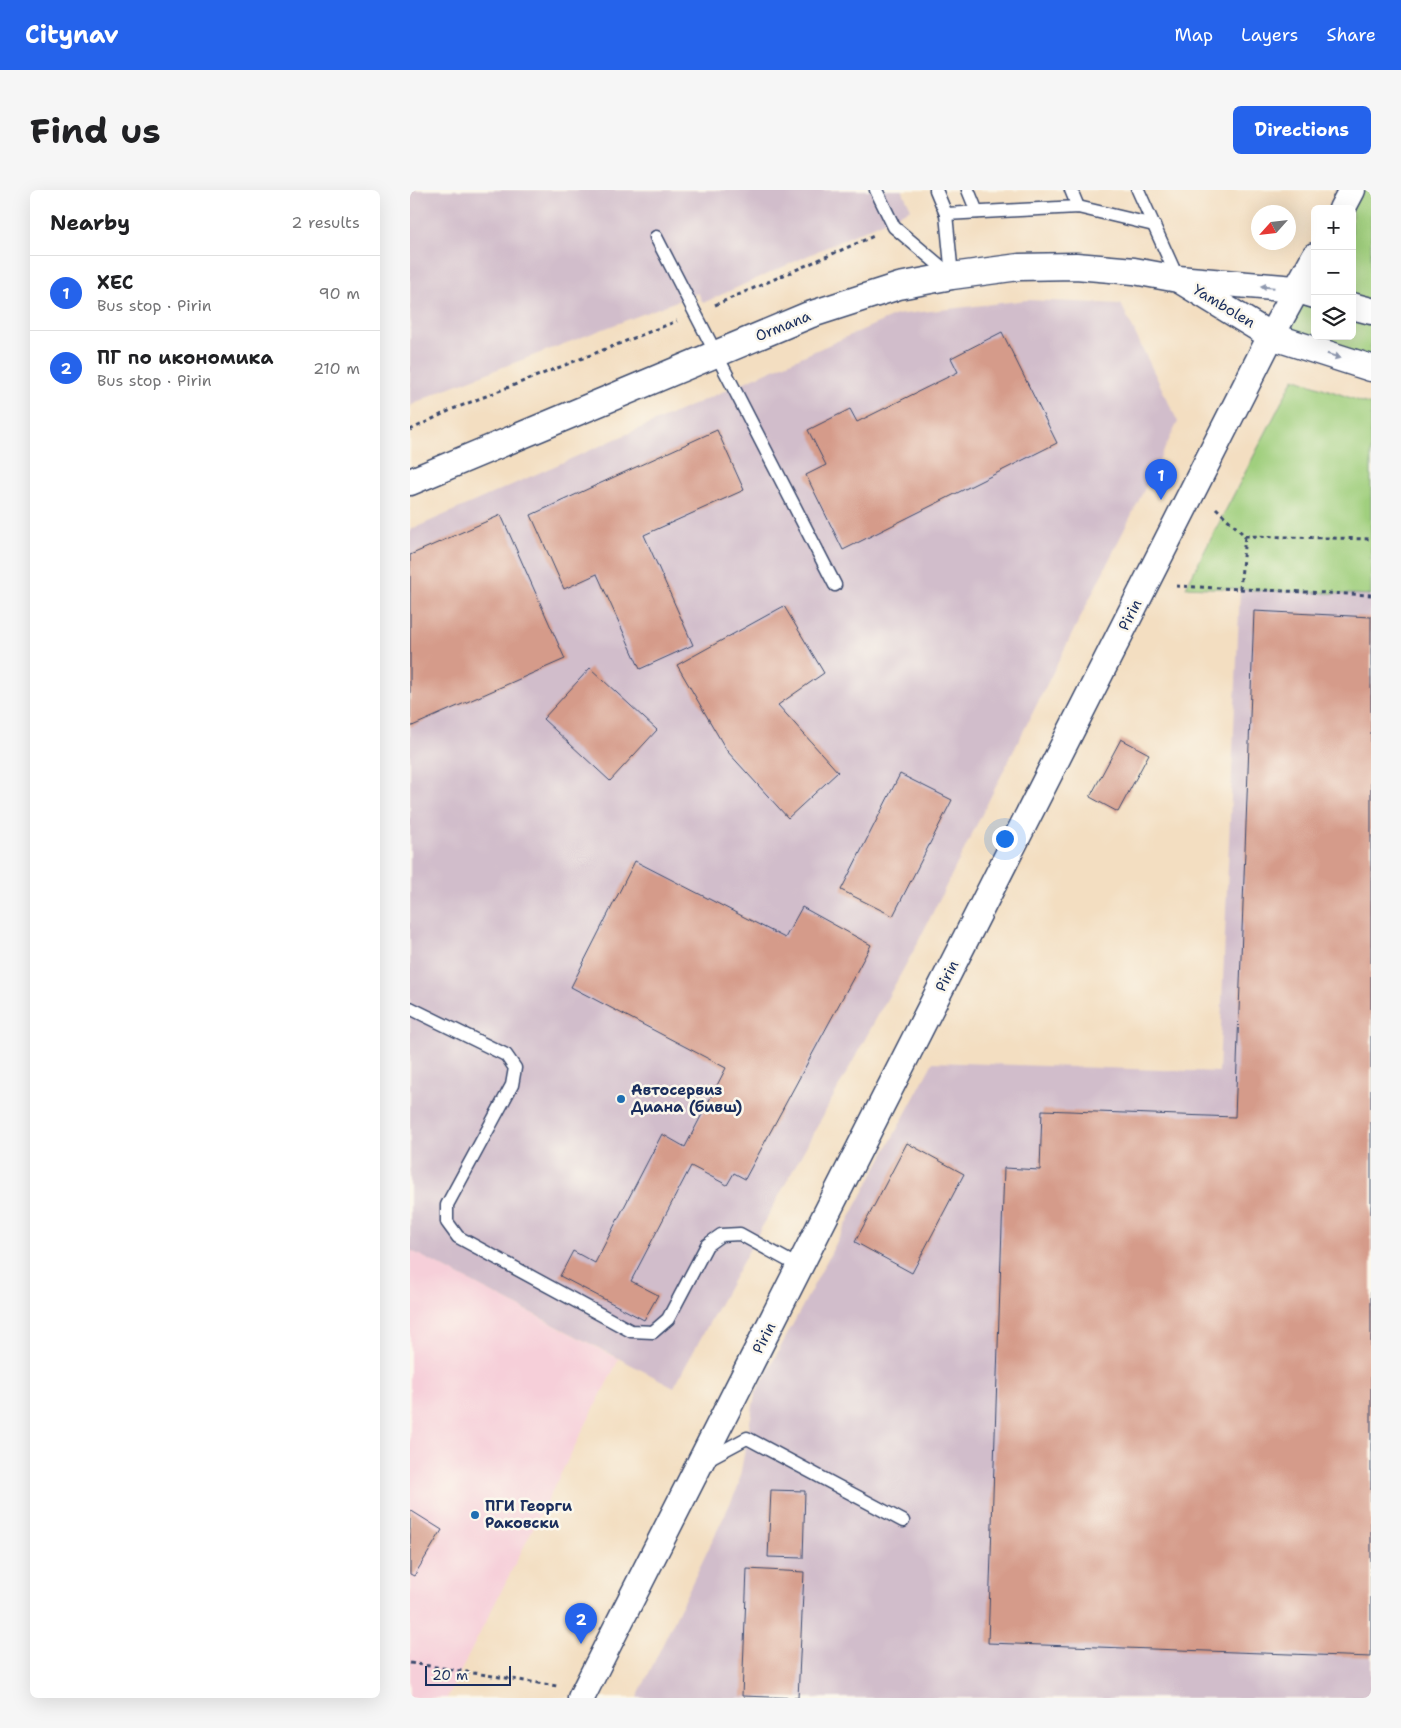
<!DOCTYPE html>
<meta charset="utf-8">
<style>
:root{--surface:#fff;--page:#f6f6f6;--text:#202124;--muted:#757577;--line:#e0e0e0;--accent:#2563eb}
body{margin:0;font-family:"Shantell Sans",sans-serif;background:var(--page);color:var(--text)}
.controls{position:absolute;right:15px;top:15px;display:grid;overflow:hidden;border-radius:8px;box-shadow:0 5px 20px #0002}
.controls button{width:45px;height:45px;display:grid;place-items:center;padding:0;border:0;border-bottom:1px solid var(--line);background:var(--surface);color:var(--text);font:25px sans-serif}
.compass{position:absolute;left:841px;top:15px;width:45px;height:45px;border-radius:50%;background:var(--surface);box-shadow:0 5px 20px #0002;rotate:243deg}
.scale{position:absolute;left:15px;bottom:12px;width:86px;box-sizing:border-box;padding-left:5px;border:2px solid #1b2f5e;border-top:0;font-size:14px;line-height:18px;white-space:nowrap;color:#1b2f5e;-webkit-text-stroke:4px #fbf7ec;paint-order:stroke}
.you{position:absolute;left:594px;top:648px;width:18px;height:18px;margin:-12px;border:4px solid #fff;border-radius:50%;background:#1a73e8;box-shadow:0 0 0 8px #1a73e833}
.badge{display:grid;place-items:center;width:32px;height:32px;border-radius:50%;background:var(--accent);color:#fff;font-size:16px;font-weight:700}
.pin{position:absolute;translate:-50% -41px;filter:drop-shadow(0 1px 2px #0008)}
.pin::after{content:'';position:absolute;top:26px;width:18px;height:15px;background:inherit;clip-path:polygon(0 0,100% 0,50% 100%)}
.list{margin:0;padding:0;list-style:none}
h2{display:flex;justify-content:space-between;align-items:center;height:65px;margin:0;padding:0 20px;font-size:21px}
h2 small{font-size:16px;font-weight:400;color:var(--muted)}
.list li{display:grid;grid-template-columns:32px 1fr auto;gap:15px;align-items:center;box-sizing:border-box;height:75px;padding:0 20px;border-top:1px solid var(--line)}
.list b{display:block;font-size:19px;white-space:nowrap}
.list p{margin:0;font-size:16px;white-space:nowrap;color:var(--muted)}
.list em{font-size:16px;font-style:normal;color:var(--muted)}
.icon{flex:none;width:28px;height:28px;fill:none;stroke:currentColor;stroke-width:2;stroke-linecap:round;stroke-linejoin:round}
.map{position:relative;flex:none;width:961px;height:1508px;overflow:hidden;border-radius:8px}
header{display:flex;align-items:center;gap:30px;box-sizing:border-box;height:70px;padding:0 25px;background:var(--accent);color:#fff}
header strong{font-size:24px}
nav{display:flex;gap:28px;margin-inline-start:auto;font-size:18px}
.intro{display:flex;align-items:center;justify-content:space-between;box-sizing:border-box;height:120px;padding:0 30px}
h1{margin:0;font-size:35px}
.button{padding:12px 22px;border-radius:8px;background:var(--accent);color:#fff;font-size:18px;font-weight:700}
main{display:flex;gap:30px;padding:0 30px}
aside{flex:1;background:var(--surface);border-radius:8px;box-shadow:0 5px 20px #0002}
.map>svg:first-child{display:block}
.built{fill:#f6cfd9}
.industrial{fill:#d1bdcb}
.green{fill:#a0cf7e;stroke:#5e7f6e}
.building{fill:#d59b8a}
.lines{fill:none;stroke-linecap:round;stroke-linejoin:round}
.service-casing{stroke:#3b496d;stroke-width:15}
.minor-casing{stroke:#3b496d;stroke-width:29}
.path{stroke:#3b496d;stroke-width:3;stroke-dasharray:4 4;stroke-linecap:butt}
.service{stroke:#fff;stroke-width:12}
.minor{stroke:#fff;stroke-width:26}
.oneway{fill:#8d97ae}
.poi-dot{fill:#1f6fb2;stroke:#fbf7ec;stroke-width:2}
.labels{text-anchor:middle;stroke-width:5;stroke-linejoin:round;paint-order:stroke}
.street-label{font-size:15px;fill:#1b2f5e;stroke:#fbf7ec}
.poi-label{font-size:15px;font-weight:bold;fill:#1b2f5e;stroke:#fbf7ec;text-anchor:start}
</style>
<header>
<strong>Citynav</strong>
<nav><a>Map</a><a>Layers</a><a>Share</a></nav>
</header>
<div class="intro"><h1>Find us</h1><a class="button">Directions</a></div>
<main>
<aside>
<h2>Nearby<small>2 results</small></h2>
<ul class="list">
<li><span class="badge">1</span><div><b>ХЕС</b><p>Bus stop · Pirin</p></div><em>90 m</em></li>
<li><span class="badge">2</span><div><b>ПГ по икономика</b><p>Bus stop · Pirin</p></div><em>210 m</em></li>
</ul>
</aside>
<div class="map">
<svg width="961" height="1508" viewBox="0 0 961 1508">
<rect width="100%" height="100%" fill="#fbf7ec"/>
<filter id="ink" filterUnits="userSpaceOnUse"><feTurbulence type="fractalNoise" baseFrequency=".02" numOctaves="2"/><feDisplacementMap in="SourceGraphic" scale="10" xChannelSelector="R" yChannelSelector="G"/><feConvolveMatrix kernelMatrix="1 2 1 2 8 2 1 2 1" color-interpolation-filters="sRGB"/></filter>
<filter id="wash" filterUnits="userSpaceOnUse"><feTurbulence type="fractalNoise" baseFrequency=".0096" numOctaves="4" result="noise"/><feDisplacementMap in="SourceGraphic" scale="20" xChannelSelector="R" yChannelSelector="G"/><feGaussianBlur stdDeviation="1.12" result="paint"/><feColorMatrix in="noise" values="0 0 0 0 0 0 0 0 0 0 0 0 0 0 0 0 0 1.4 0 .05"/><feComposite in="paint" operator="in"/></filter>
<g filter="url(#wash)">
<rect width="100%" height="100%" fill="#f3dec1"/>
<polygon class="built" points="0,1060 209,1169 37,1508 0,1508"/>
<g class="industrial">
<polygon points="0,0 492,0 501,19 293,113 288,103 30,201 0,216"/>
<polygon points="617,110 711,114 768,232 505,758 264,1197 0,1060 0,340 486,125"/>
<polygon points="830,399 961,405 961,1508 227,1508 328,1297 345,1205 523,872 809,882"/>
</g>
<g class="green">
<polygon points="942,0 961,0 961,178 861,146 905,66 905,146 942,146"/>
<polygon points="884,188 961,215 961,405 776,397"/>
</g>
<g id="blocks">
<g class="building">
<polygon points="592,142 647,253 433,360 396,285 416,275 398,240 440,219 447,232 548,182 541,168"/>
<polygon points="307,240 334,300 234,345 283,455 230,479 187,384 154,399 121,325"/>
<polygon points="91,325 155,469 0,537 0,365"/>
<polygon points="374,416 414,483 368,515 428,582 378,628 317,561 267,475"/>
<polygon points="844,421 961,427 961,1467 578,1453 594,978 630,980 632,920 825,927"/>
<polygon points="180,478 247,540 200,591 133,529"/>
<polygon points="711,549 739,564 708,622 680,607"/>
<polygon points="490,584 542,610 483,726 431,700"/>
<polygon points="225,671 375,748 392,717 461,755 335,989 324,983 317,995 281,976 221,1091 248,1105 234,1130 150,1086 163,1061 185,1073 252,944 275,957 316,878 161,797"/>
<polygon points="497,953 554,984 502,1083 445,1052"/>
<polygon points="361,1300 395,1301 393,1368 358,1367"/>
<polygon points="0,1320 32,1340 4,1386 0,1384"/>
<polygon points="337,1379 394,1382 388,1508 332,1506"/>
</g>
</g>
</g>
<g filter="url(#ink)">
<use href="#blocks" fill-opacity="0" stroke="#3b496d" stroke-width="1"/>
<g class="lines">
<g class="service-casing">
<g id="service">
<polyline points="466,0 484,37 542,86"/>
<polyline points="526,0 536,24 542,86"/>
<polyline points="558,0 567,22"/>
<polyline points="661,0 668,17"/>
<polyline points="728,0 768,89"/>
<polyline points="536,24 668,17 744,35"/>
<polyline points="246,47 425,395"/>
<polyline points="0,818 96,865 105,878 102,895 37,1015 37,1032 48,1047 221,1141 243,1142 258,1129 297,1055 311,1045 330,1044 390,1077"/>
<polyline points="296,1270 337,1248 493,1331"/>
</g>
</g>
<g class="minor-casing">
<g id="minor">
<polyline points="932,19 942,0"/>
<polyline points="773,92 861,146 961,178"/>
<polyline points="942,116 961,121"/>
<polyline points="0,292 399,125 489,96 542,86 609,77 666,76 724,81 768,89 885,99 905,105"/>
<polyline points="171,1508 861,146 905,66"/>
</g>
</g>
<g class="path">
<polyline points="305,115 466,45"/>
<polyline points="0,240 43,219 267,131"/>
<polyline points="806,318 835,346 961,349"/>
<polyline points="766,396 961,405"/>
<polyline points="830,399 835,346"/>
<polyline points="0,1473 147,1496"/>
</g>
<use href="#service" class="service"/>
<use href="#minor" class="minor"/>
</g>
<defs><path id="oneway-solid" d="M-6-.8H1V-3.2L6.5 0L1 3.2V.8H-6Z" transform="scale(1.25)"/></defs>
<g class="oneway">
<use href="#oneway-solid" transform="translate(857 97) rotate(-175)"/>
<use href="#oneway-solid" transform="translate(924 166) rotate(18)"/>
</g>
</g>
<g class="poi-dot">
<circle cx="211" cy="909" r="5"/>
<circle cx="65" cy="1325" r="5"/>
</g>
<g class="labels">
<g class="street-label">
<text transform="translate(814 116) rotate(31)" y="5">Yambolen</text>
<text transform="translate(373 136) rotate(-22)" y="5">Ormana</text>
<text transform="translate(720 425) rotate(-63)" y="5">Pirin</text>
<text transform="translate(537 786) rotate(-63)" y="5">Pirin</text>
<text transform="translate(354 1148) rotate(-63)" y="5">Pirin</text>
</g>
<g class="poi-label">
<text x="221" y="905">Автосервиз<tspan x="221" dy="17">Диана (бивш)</tspan></text>
<text x="75" y="1321">ПГИ Георги<tspan x="75" dy="17">Раковски</tspan></text>
</g>
</g>
</svg>
<div class="controls">
<button>+</button>
<button>−</button>
<button><svg class="icon" aria-label="layers" viewBox="0 0 24 24"><path d="M12 4l9 5-9 5-9-5zM3 14l9 5 9-5"/></svg></button>
</div>
<svg class="compass" viewBox="-18 -18 36 36"><path d="M0-13l5 13h-10z" fill="#e53935"/><path d="M0 13l5-13h-10z" fill="#757577"/></svg>
<div class="scale">20 m</div>
<div class="you"></div>
<div class="pin badge" style="left:751px;top:310px">1</div>
<div class="pin badge" style="left:171px;top:1454px">2</div>
</div>
</main>
